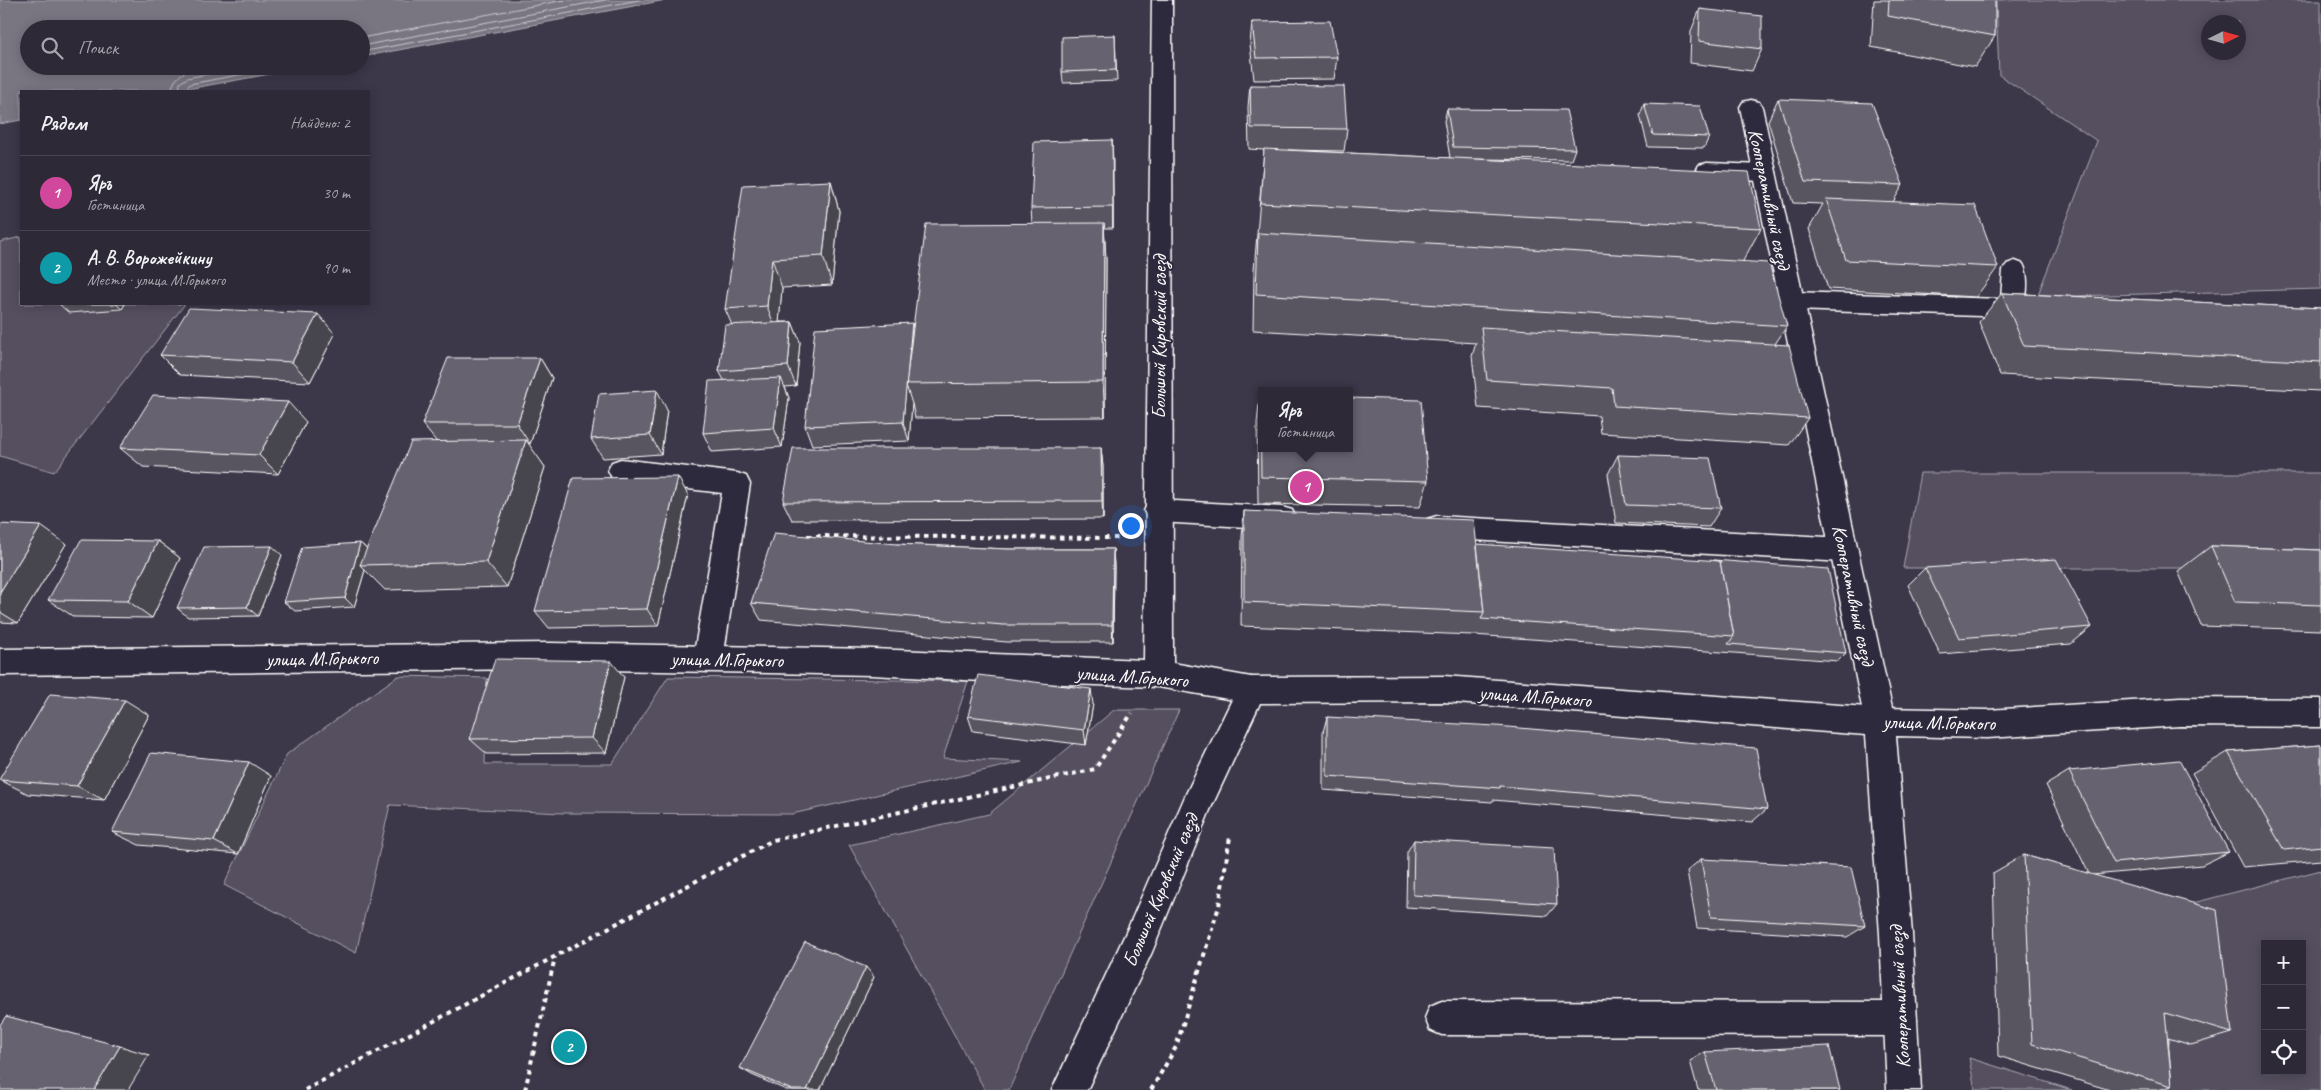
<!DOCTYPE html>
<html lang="ru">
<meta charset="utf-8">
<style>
:root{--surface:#2d2937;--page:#393542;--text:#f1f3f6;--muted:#a7a6ad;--line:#484552;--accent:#8bbbb9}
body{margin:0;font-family:Caveat,sans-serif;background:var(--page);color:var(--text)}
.controls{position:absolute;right:15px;bottom:15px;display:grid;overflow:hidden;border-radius:0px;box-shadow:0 2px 12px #0003}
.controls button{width:45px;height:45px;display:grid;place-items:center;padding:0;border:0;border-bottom:1px solid var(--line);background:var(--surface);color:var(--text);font:25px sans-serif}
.compass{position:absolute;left:2201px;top:15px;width:45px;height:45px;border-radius:50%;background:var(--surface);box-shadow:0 2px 12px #0003;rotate:85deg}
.you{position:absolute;left:1130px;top:525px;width:18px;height:18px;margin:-12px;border:4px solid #fff;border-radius:50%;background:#1a73e8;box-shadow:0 0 0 8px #1a73e833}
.badge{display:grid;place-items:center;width:32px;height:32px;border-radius:50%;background:var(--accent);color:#fff;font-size:16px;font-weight:700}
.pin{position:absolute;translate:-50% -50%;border:2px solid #fff;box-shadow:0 1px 5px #0006}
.popup{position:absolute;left:1258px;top:387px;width:95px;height:65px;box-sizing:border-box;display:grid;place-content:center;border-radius:0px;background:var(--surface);filter:drop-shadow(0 1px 4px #0005);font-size:16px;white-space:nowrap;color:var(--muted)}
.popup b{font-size:19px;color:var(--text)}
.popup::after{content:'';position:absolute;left:50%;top:100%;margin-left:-10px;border:10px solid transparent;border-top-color:var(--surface)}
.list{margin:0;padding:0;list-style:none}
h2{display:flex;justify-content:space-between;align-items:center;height:65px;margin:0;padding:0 20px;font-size:21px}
h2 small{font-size:16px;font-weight:400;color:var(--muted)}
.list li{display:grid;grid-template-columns:32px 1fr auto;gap:15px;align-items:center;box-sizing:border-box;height:75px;padding:0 20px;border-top:1px solid var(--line)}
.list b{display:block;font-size:19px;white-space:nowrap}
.list p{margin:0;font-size:16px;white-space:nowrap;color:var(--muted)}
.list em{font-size:16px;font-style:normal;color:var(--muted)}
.icon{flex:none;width:28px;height:28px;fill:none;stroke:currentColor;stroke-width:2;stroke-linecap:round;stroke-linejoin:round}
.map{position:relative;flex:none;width:2321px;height:1090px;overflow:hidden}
.search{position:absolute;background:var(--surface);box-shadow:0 2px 12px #0003;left:20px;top:20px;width:350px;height:55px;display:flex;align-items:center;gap:12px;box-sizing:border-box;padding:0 18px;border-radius:28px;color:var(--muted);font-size:19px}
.panel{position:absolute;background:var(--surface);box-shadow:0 2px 12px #0003;left:20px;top:90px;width:350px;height:215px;border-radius:0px}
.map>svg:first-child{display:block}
.green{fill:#555060;stroke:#aaa8b0;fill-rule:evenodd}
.water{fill:#797682;stroke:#afadb4}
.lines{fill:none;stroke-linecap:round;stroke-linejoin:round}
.shore{stroke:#c9c8cd;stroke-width:1}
.service-casing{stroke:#fff;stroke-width:3}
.minor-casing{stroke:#fff;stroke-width:3}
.tertiary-casing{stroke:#fff;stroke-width:3}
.path{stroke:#fff;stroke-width:4;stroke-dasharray:4.5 4.5;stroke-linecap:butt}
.service{fill:#2f2a3d;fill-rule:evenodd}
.minor{fill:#2f2a3d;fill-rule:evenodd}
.tertiary{fill:#2f2a3d;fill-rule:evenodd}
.wall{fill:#585460;stroke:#fff}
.shaded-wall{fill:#47454e;stroke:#fff}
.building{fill:#666270;stroke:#fff}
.labels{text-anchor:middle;stroke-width:4;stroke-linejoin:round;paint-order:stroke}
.street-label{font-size:20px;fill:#fff;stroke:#2f2a3d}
</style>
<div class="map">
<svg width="2321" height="1090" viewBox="0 0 2321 1090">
<rect width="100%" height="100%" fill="#3c3749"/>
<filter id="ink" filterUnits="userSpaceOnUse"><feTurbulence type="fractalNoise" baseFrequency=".02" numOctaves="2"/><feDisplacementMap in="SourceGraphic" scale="10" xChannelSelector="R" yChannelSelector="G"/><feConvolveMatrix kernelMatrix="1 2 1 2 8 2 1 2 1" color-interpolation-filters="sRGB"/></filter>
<g filter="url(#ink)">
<g class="green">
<path d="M 1996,0 L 2321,0 L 2321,289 L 2037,297 L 2097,141 L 1999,75 ZM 2208,22 L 2238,22 L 2238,52 L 2208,52 Z"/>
<polygon points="21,237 21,304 185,304 54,472 0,456 0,242"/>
<polygon points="1920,473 2321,473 2321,568 1903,568"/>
<polygon points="398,676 487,678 485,764 612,764 668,677 968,681 943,758 1022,762 792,814 563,813 390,805 356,953 224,885 287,754"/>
<polygon points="1114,710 1179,710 1009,1090 985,1090 849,845 989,814"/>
<path d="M 2321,870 L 2321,1090 L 2161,1090 L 2193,903 ZM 2265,944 L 2302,944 L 2302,1071 L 2265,1071 Z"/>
<polygon points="1969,1058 2072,1090 1975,1090"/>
</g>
<polygon class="water" points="0,0 666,0 361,57 361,29 29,29 29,66 314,66 177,91 21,91 21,120 0,124"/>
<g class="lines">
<g class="shore">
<polyline points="361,38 565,0"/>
<polyline points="361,46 605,0"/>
<polyline points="361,52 639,0"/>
<path d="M 171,91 C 175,71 192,69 210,66"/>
<polyline points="179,91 180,83 187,78 251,66"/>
<polyline points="185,91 190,84 286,66"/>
</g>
<g class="service-casing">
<g id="service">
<polygon points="1707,163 1765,165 1773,167 1776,173 1773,179 1765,181 1707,179 1699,177 1696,171 1699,165"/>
<path d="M 2015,261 L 2023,264 C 2030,276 2027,303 2021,314 L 2012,317 L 1792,310 L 1783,307 L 1780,301 L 1783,295 L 1792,292 L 2001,299 L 2003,270 L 2007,264 Z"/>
<polygon points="621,459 737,473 746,476 750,484 723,659 718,668 708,672 698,668 693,659 722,493 621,481 612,478 608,470 612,462"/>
<polygon points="1158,500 1282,507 1292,510 1296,518 1292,526 1282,529 1158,522 1148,519 1144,511 1148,503"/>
<polygon points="1437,516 1844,538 1854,542 1858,550 1854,558 1844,562 1437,538 1427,535 1423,527 1427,519"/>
<polygon points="1442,1001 1900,1002 1912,1007 1917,1019 1912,1031 1900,1036 1442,1035 1430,1030 1425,1018 1430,1006"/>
</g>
</g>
<g class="minor-casing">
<g id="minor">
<polygon points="1152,0 1172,0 1173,663 1251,677 1261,681 1266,690 1261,699 1251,703 1158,687 1000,682 872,675 550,669 0,675 0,649 550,643 872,649 1144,660"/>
<polygon points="1751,100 1759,102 1762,107 1895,722 1891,732 1880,736 1869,732 1865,722 1740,107 1743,102"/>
</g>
</g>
<g class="tertiary-casing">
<polygon id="tertiary" points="1444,676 1880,708 1987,710 2180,698 2321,699 2321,727 2180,726 1987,738 1896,736 1912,934 1921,1090 1887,1090 1880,934 1866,735 1444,702 1260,703 1210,810 1152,952 1087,1090 1052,1090 1128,928 1186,794 1241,681 1251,677"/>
</g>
<g class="path">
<polyline points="807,536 1118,538"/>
<polyline points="305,1090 773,840 1095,769 1132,713"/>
<polyline points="525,1090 555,957"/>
<polyline points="1151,1090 1176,1047 1219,906 1230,837"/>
</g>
<use href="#service" class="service"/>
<use href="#minor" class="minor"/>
<use href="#tertiary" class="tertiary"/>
</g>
<g class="wall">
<polygon points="1874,0 1995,0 1995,36 1975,67 1871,47"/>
<polygon points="1700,9 1762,49 1752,71 1690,63 1691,31"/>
<polygon points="1252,22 1337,57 1334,79 1254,80 1250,44"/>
<polygon points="1115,35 1117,81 1063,83 1062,72"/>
<polygon points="1250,85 1347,129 1344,151 1288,150 1450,158 1444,121 1447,109 1575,149 1571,160 1471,159 1761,228 1743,261 1787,326 1775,344 1808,418 1789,445 1601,433 1599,416 1478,408 1472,356 1476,343 1253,330 1254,270 1264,150 1249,149 1248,107"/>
<polygon points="1778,99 1903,185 1893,202 1998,267 1976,297 1828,289 1809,229 1823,204 1793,203 1768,121"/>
<polygon points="1644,104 1709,137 1704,148 1648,147 1640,115"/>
<polygon points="1112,140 1113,228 1104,228 1106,260 1105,417 915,418 912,404 909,441 812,445 805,426 912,323 913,329 1032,224 1031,208"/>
<polygon points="831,181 839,211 832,285 782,288 779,322 792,322 800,342 796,386 785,387 789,398 782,447 712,452 703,433 724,380 719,371 732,325 725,309"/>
<polygon points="2002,293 2321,308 2321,391 2000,375 1979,322"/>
<polygon points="59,304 125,304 122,309 69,313"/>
<polygon points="335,334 310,382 180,375 160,355"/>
<polygon points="540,358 552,378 530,444 528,444 545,467 507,587 385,590 365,570 354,607 295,611 284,602 360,543 367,549 436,441 422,424"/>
<polygon points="1260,395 1428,481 1420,507 1258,504 1257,423"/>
<polygon points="667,410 661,454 603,458 591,439"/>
<polygon points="306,422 278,474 143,467 120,448"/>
<polygon points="1101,448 1103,467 1103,519 792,520 783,502"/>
<polygon points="1618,455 1721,508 1709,527 1616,523 1608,474"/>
<polygon points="688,495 658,626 549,628 535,611"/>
<polygon points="1244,511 1477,544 1846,653 1838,661 1721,652 1473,635 1241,626 1242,537"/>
<polygon points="0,524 66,544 18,623 0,622"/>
<polygon points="158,541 180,558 152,618 74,617 48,600"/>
<polygon points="897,544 1008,549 1113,549 1114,567 1113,642 1007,642 761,620 751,603"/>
<polygon points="2211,546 2321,550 2321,630 2201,626 2178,571"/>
<polygon points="282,555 258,616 188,617 177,608"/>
<polygon points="1925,568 2092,627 2071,644 1940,654 1908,585"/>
<polygon points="624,677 606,753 487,754 470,739"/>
<polygon points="1093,704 1086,745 973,731 968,716"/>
<polygon points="149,715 104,800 28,794 0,780"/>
<polygon points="1327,717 1767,809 1752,822 1493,800 1492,802 1323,790 1323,732"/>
<polygon points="2321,745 2321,860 2243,867 2192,773 2228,752"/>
<polygon points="2069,771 2229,852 2202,865 2093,875 2232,1033 2191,1045 2168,1038 2172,1086 2158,1090 2110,1090 1998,1056 1993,873 2024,855 2089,874 2046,785"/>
<polygon points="271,776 238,854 139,845 112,832"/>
<polygon points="1414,840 1557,904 1547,916 1406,907 1407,852"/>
<polygon points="1701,859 1865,926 1847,937 1697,928 1687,871"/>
<polygon points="874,977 820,1090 786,1090 752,1075 740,1068"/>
<polygon points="1705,1052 1840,1090 1698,1090 1690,1061"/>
</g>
<g class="shaded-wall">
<polygon points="1112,140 1113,162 1113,228 1113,207"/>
<polygon points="831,181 839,211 832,285 823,256"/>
<polygon points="1104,223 1106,260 1105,417 1103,382"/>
<polygon points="772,259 782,288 778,335 767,306"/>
<polygon points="116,304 125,304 122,309"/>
<polygon points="318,314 335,334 310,382 292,362"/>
<polygon points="792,322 800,342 796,386 788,366"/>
<polygon points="912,323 917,344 907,384"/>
<polygon points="540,358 552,378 530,444 517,424"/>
<polygon points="781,378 789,398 782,447 774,428"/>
<polygon points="906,385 912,404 909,441 903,422"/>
<polygon points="657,390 667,410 661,454 650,435"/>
<polygon points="288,402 306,422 278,474 259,455"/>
<polygon points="526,440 545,467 507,587 486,562"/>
<polygon points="1101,448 1103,467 1103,519 1102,501"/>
<polygon points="678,477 688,495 658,626 647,609"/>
<polygon points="41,526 66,544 18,623 0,612 0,592"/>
<polygon points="158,541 180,558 152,618 128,601"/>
<polygon points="360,543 370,552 360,565 365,570 354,607 345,598"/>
<polygon points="272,546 282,555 258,616 247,607"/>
<polygon points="1113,549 1114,567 1113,642 1112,625"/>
<polygon points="611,661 624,677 606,753 592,738"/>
<polygon points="1091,689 1093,704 1086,745 1084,730"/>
<polygon points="125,700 149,715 104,800 77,786"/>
<polygon points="249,762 271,776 238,854 214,841"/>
<polygon points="866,967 874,977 820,1090 807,1090"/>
<polygon points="120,1046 149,1055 128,1090 94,1090"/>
</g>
<g class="building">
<polygon points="1889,0 1995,0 1995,36 1888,16"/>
<polygon points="1700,9 1762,16 1762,49 1699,41"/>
<polygon points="1330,21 1337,57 1256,58 1252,22"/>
<polygon points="1115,35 1116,70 1062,72 1062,37"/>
<polygon points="1250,85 1344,86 1347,129 1251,128"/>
<polygon points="1778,99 1872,103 1903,185 1805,182"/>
<polygon points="1644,104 1700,106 1709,137 1653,135"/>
<polygon points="1447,109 1566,110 1575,149 1453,147"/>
<polygon points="1112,140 1113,207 1031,208 1034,142"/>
<polygon points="1264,149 1749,172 1761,228 1260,203"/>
<polygon points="831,181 823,256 772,259 767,306 725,309 743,185"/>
<polygon points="1826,199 1975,205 1998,267 1846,260"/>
<polygon points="1104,223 1103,382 906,384 926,224"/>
<polygon points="1258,233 1769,263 1787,326 1256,294"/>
<polygon points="2002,293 2321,308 2321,362 2024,346"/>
<polygon points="189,308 318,314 292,362 160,355"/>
<polygon points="792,322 788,366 719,371 725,325"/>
<polygon points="912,323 903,422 805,426 815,328"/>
<polygon points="1481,327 1789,345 1808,418 1614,406 1612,388 1487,380"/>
<polygon points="448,358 540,358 517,424 422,424"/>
<polygon points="781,378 774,428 703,433 709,381"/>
<polygon points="657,390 650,435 591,439 599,394"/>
<polygon points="153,395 288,402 259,455 120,448"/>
<polygon points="1260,395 1262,395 1262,448 1350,448 1350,398 1421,400 1428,481 1261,477"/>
<polygon points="526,440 486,562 360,565 411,442"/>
<polygon points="793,448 1101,448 1102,501 783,502"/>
<polygon points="1618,455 1710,458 1721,508 1626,505"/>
<polygon points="678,477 647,609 535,611 573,478"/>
<polygon points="1244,511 1474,520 1484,612 1244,602"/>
<polygon points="0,524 41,526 0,592"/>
<polygon points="774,533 897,544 1008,549 1113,549 1112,625 1003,625 751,603"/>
<polygon points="81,540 158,541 128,601 48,600"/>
<polygon points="360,543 345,598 284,602 302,547"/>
<polygon points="1477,544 1720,561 1734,636 1481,619 1484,612"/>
<polygon points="272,546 247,607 177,608 204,547"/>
<polygon points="2211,546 2321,550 2321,605 2235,602"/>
<polygon points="2056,559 2092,627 1959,638 1925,568"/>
<polygon points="1714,560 1828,569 1846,653 1728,644 1734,636 1720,561"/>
<polygon points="495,659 611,661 592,738 470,739"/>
<polygon points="978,675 1091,689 1084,730 968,716"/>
<polygon points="50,694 125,700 77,786 0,780 0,778"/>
<polygon points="1327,717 1496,726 1756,748 1767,809 1500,786 1500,788 1327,776"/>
<polygon points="2321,745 2321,846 2284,850 2228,752"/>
<polygon points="151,753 249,762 214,841 112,832"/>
<polygon points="2179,760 2229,852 2114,863 2069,771"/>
<polygon points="1414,840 1554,848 1557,904 1413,895"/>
<polygon points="2024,855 2217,910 2232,1033 2165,1013 2172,1086 2032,1044"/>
<polygon points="1701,859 1851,867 1865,926 1711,917"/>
<polygon points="805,942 866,967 807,1090 792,1090 740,1068"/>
<polygon points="6,1016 120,1046 94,1090 0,1090 0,1025"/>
<polygon points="1829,1046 1840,1090 1716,1090 1705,1052"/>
</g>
</g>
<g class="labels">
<g class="street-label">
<text transform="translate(1770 199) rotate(78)" y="7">Кооперативный съезд</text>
<text transform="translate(1159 337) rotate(-90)" y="7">Большой Кировский съезд</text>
<text transform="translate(1854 595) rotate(78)" y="7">Кооперативный съезд</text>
<text transform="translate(322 658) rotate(-1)" y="7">улица М.Горького</text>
<text transform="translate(727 659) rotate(1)" y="7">улица М.Горького</text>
<text transform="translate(1132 676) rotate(4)" y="7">улица М.Горького</text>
<text transform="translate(1535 696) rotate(4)" y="7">улица М.Горького</text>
<text transform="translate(1939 722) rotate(1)" y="7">улица М.Горького</text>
<text transform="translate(1160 890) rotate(-67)" y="7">Большой Кировский съезд</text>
<text transform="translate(1899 997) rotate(-93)" y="7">Кооперативный съезд</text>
</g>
</g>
</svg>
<div class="controls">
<button>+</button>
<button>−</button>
<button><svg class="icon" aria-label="locate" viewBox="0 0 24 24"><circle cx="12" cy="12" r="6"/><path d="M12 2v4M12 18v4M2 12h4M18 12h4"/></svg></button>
</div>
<svg class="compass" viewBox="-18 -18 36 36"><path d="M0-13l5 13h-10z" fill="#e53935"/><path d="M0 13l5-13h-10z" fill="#a7a6ad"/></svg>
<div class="you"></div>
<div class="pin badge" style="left:1306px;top:487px;background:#d1479c">1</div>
<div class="popup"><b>Яръ</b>Гостиница</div>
<div class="pin badge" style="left:569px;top:1047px;background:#0f9aa8">2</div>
<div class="search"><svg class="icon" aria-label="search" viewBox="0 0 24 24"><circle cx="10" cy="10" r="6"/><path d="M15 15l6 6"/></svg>Поиск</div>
<section class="panel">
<h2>Рядом<small>Найдено: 2</small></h2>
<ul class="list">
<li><span class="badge" style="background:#d1479c">1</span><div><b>Яръ</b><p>Гостиница</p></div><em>30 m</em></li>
<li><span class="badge" style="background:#0f9aa8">2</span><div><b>А. В. Ворожейкину</b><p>Место · улица М.Горького</p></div><em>90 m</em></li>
</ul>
</section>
</div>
